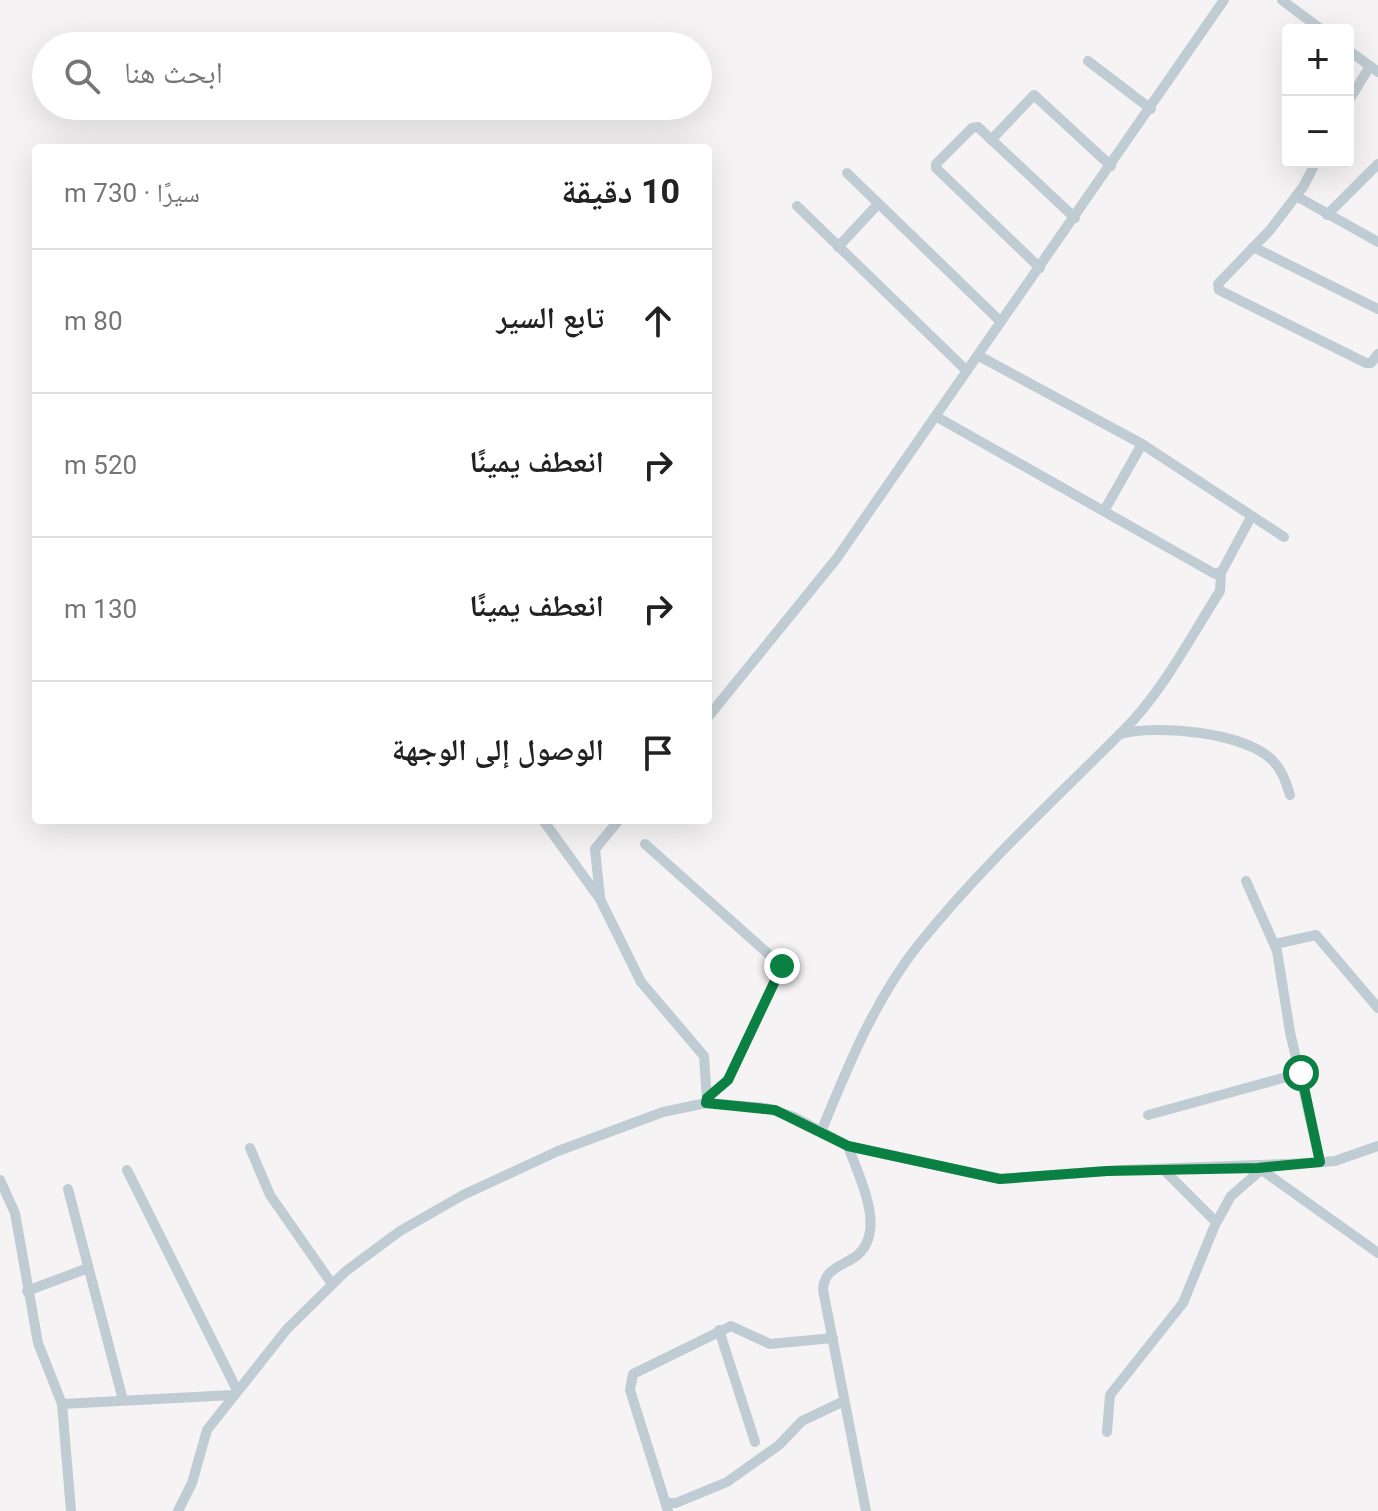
<!DOCTYPE html>
<html lang="ar">
<meta charset="utf-8">
<style>
:root{--surface:#fff;--page:#f6f6f6;--text:#222;--muted:#767676;--line:#e0e0e0}
body{margin:0;font-family:Roboto,"Noto Naskh Arabic",sans-serif;background:var(--page);color:var(--text);direction:rtl}
.controls{position:absolute;right:24px;top:24px;display:grid;overflow:hidden;border-radius:8px;box-shadow:0 8px 32px #0002}
.controls button{width:72px;height:72px;display:grid;place-items:center;padding:0;border:0;border-bottom:2px solid var(--line);background:var(--surface);color:var(--text);font:40px sans-serif}
.stop{position:absolute;width:24px;height:24px;margin:-18px;border:6px solid #0b8043;border-radius:50%;background:#fff}
.stop.end{background:#0b8043;border-color:#fff;box-shadow:0 2px 8px #0008}
.list{margin:0;padding:0;list-style:none}
h2{display:flex;justify-content:space-between;align-items:center;height:104px;margin:0;padding:0 32px;font-size:34px}
h2 small{font-size:26px;font-weight:400;color:var(--muted)}
.list li{display:grid;grid-template-columns:52px 1fr auto;gap:24px;align-items:center;box-sizing:border-box;height:144px;padding:0 32px;border-top:2px solid var(--line)}
.list b{display:block;font-size:30px;white-space:nowrap}
.list em{font-size:26px;font-style:normal;color:var(--muted)}
.icon{flex:none;width:44px;height:44px;fill:none;stroke:currentColor;stroke-width:2;stroke-linecap:round;stroke-linejoin:round}
.map{position:relative;flex:none;width:1378px;height:1511px;overflow:hidden;direction:ltr}
.search{position:absolute;background:var(--surface);box-shadow:0 8px 32px #0002;left:32px;top:32px;width:680px;height:88px;display:flex;align-items:center;gap:20px;box-sizing:border-box;padding:0 28px;border-radius:44px;color:var(--muted);font-size:30px}
.panel{position:absolute;background:var(--surface);box-shadow:0 8px 32px #0002;left:32px;top:144px;width:680px;height:680px;border-radius:8px;direction:rtl}
.map>svg:first-child{display:block}
.lines{fill:none;stroke-linecap:round;stroke-linejoin:round}
.minor{stroke:#c0ccd3;stroke-width:10}
.route{stroke:#0b8043;stroke-width:10}
</style>
<div class="map">
<svg width="1378" height="1511" viewBox="0 0 1378 1511">
<rect width="100%" height="100%" fill="#f5f3f3"/>
<g class="lines">
<g class="minor">
<polyline points="1282,0 1322,30"/>
<polyline points="1348,50 1370,66"/>
<polyline points="1088,61 1151,109"/>
<polyline points="1348,102 1370,66 1378,72"/>
<polyline points="991,140 1034,95 1111,166"/>
<polyline points="1316,162 1303,187 1270,230 1218,284 1219,290 1366,363 1371,363 1378,354"/>
<polyline points="847,173 1001,322"/>
<polyline points="1296,196 1378,242"/>
<polyline points="797,206 967,371"/>
<polyline points="1327,215 1378,164"/>
<polyline points="838,247 878,204"/>
<polyline points="1253,247 1378,309"/>
<polyline points="1040,268 936,168 936,164 972,128 978,127 1075,218"/>
<polyline points="979,356 1142,444 1284,537"/>
<polyline points="937,417 1215,574 1222,571 1251,517"/>
<polyline points="1104,511 1142,444"/>
<polyline points="708,717 837,558 1224,0"/>
<path d="M 1120,734 C 1157,724 1247,732 1274,762 C 1283,772 1286,783 1290,795"/>
<polyline points="543,820 600,899 641,982 704,1056 707,1101"/>
<polyline points="645,844 782,966 728,1080 707,1098"/>
<polyline points="1246,881 1277,951 1290,1032 1320,1162"/>
<polyline points="600,897 595,849 619,820"/>
<polyline points="1275,944 1316,935 1378,1008"/>
<polyline points="1148,1115 1301,1073"/>
<path d="M 821,1132 C 847,1068 875,999 919,944 C 981,867 1054,800 1124,730 C 1163,691 1190,638 1220,591 L 1221,573"/>
<path d="M 848,1146 C 858,1175 889,1232 855,1257 C 840,1267 824,1269 823,1290 L 866,1511"/>
<polyline points="250,1148 270,1195 332,1284"/>
<polyline points="1259,1168 1378,1253"/>
<polyline points="1163,1169 1216,1222"/>
<polyline points="127,1170 237,1390"/>
<polyline points="0,1180 15,1213 38,1343 62,1404 71,1511"/>
<polyline points="68,1189 123,1400"/>
<polyline points="27,1291 88,1268"/>
<polyline points="719,1330 755,1442"/>
<polyline points="62,1404 233,1395"/>
<polyline points="1107,1432 1110,1395 1183,1303 1215,1225 1231,1196 1261,1170"/>
<polyline points="666,1503 676,1503 727,1482 779,1445 802,1421 844,1401"/>
<polyline points="178,1511 192,1483 207,1430 287,1329 346,1271 400,1231 463,1195 558,1151 663,1112 706,1103 766,1108 794,1117 848,1146 1000,1179 1121,1170 1311,1163 1335,1161 1378,1146"/>
<polyline points="668,1511 630,1390 633,1374 731,1326 770,1344 833,1338"/>
</g>
</g>
<g class="lines">
<polyline class="route" points="782,966 728,1080 707,1098 706,1103 775,1110 848,1146 1000,1179 1107,1171 1258,1168 1320,1162 1301,1073"/>
</g>
</svg>
<div class="controls">
<button>+</button>
<button>−</button>
</div>
<div class="stop" style="left:1301px;top:1073px"></div>
<div class="stop end" style="left:782px;top:966px"></div>
<div class="search"><svg class="icon" aria-label="search" viewBox="0 0 24 24"><circle cx="10" cy="10" r="6"/><path d="M15 15l6 6"/></svg>ابحث هنا</div>
<section class="panel">
<h2>10 دقيقة<small>سيرًا · 730 m</small></h2>
<ul class="list">
<li><svg class="icon" aria-label="ahead" viewBox="0 0 24 24"><path d="M12 20V5M6 11l6-6 6 6"/></svg><div><b>تابع السير</b></div><em>80 m</em></li>
<li><svg class="icon" aria-label="right" viewBox="0 0 24 24"><path d="M7 20v-9h11M14 6l5 5-5 5"/></svg><div><b>انعطف يمينًا</b></div><em>520 m</em></li>
<li><svg class="icon" aria-label="right" viewBox="0 0 24 24"><path d="M7 20v-9h11M14 6l5 5-5 5"/></svg><div><b>انعطف يمينًا</b></div><em>130 m</em></li>
<li><svg class="icon" aria-label="arrive" viewBox="0 0 24 24"><path d="M6 21V4h12l-3 4 3 4H6"/></svg><div><b>الوصول إلى الوجهة</b></div></li>
</ul>
</section>
</div>
